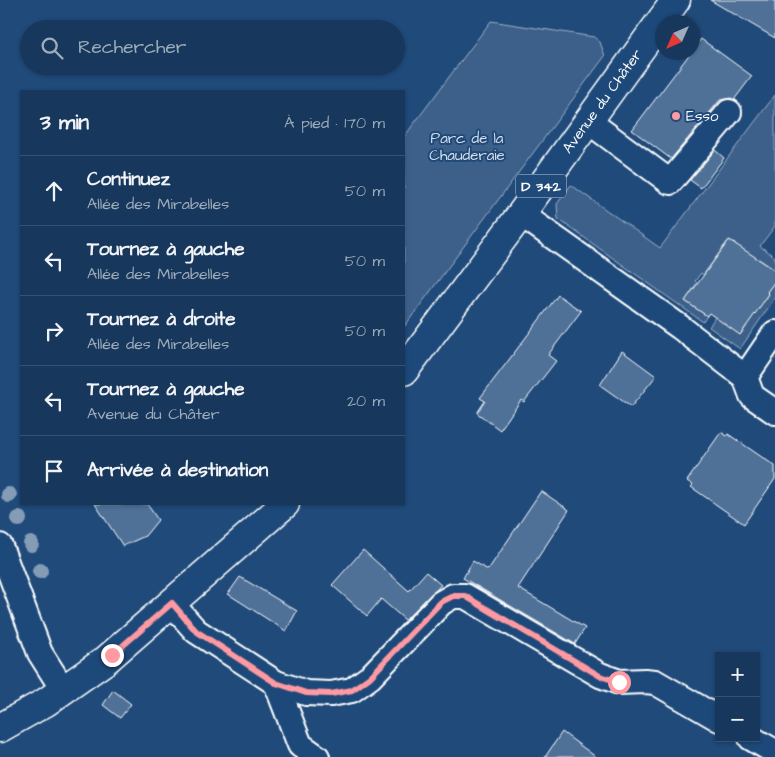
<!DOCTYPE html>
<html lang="fr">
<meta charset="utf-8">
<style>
:root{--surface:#17385c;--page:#244365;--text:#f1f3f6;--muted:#9eacbb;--line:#365272}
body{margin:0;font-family:"Architects Daughter",sans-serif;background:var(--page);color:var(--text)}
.controls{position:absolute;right:15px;bottom:15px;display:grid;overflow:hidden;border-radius:0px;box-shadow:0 1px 4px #0004}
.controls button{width:45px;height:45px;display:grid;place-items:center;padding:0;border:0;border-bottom:1px solid var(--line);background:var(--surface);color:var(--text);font:25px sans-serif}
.compass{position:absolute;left:655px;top:15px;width:45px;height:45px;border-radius:50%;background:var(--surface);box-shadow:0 1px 4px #0004;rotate:225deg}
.stop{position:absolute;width:15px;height:15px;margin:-11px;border:4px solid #ff9aa2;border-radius:50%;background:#fff}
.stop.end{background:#ff9aa2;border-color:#fff;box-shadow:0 1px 5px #0008}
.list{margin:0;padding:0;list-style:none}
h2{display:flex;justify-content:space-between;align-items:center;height:65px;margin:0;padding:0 20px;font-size:21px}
h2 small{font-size:16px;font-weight:400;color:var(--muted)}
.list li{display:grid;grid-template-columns:32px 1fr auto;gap:15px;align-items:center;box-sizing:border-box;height:70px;padding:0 20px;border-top:1px solid var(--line)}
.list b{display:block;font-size:19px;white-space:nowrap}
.list p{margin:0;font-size:16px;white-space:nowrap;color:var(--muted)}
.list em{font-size:16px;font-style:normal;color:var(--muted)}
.icon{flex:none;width:28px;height:28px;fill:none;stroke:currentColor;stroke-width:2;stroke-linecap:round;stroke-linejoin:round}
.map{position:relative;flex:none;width:775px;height:757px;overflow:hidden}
.search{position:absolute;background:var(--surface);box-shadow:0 1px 4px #0004;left:20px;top:20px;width:385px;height:55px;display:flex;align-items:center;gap:12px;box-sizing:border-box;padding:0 18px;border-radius:28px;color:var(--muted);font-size:19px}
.panel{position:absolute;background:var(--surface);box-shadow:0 1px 4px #0004;left:20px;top:90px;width:385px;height:415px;border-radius:0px}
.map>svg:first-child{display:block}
.green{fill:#3c618b;stroke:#9eb0c5}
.building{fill:#507197;stroke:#fff}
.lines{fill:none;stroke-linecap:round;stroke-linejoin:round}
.minor-casing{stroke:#fff;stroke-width:28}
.major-casing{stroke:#fff;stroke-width:31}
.minor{stroke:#1f4a7a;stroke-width:24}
.major{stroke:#1f4a7a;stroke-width:28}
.tree{fill:#859cb6}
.route{stroke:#ff9aa2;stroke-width:6}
.poi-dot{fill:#ff9aa2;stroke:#1f4a7a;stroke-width:2}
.labels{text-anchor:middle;stroke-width:4;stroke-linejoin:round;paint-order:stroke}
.shield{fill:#1f4a7a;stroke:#bcc9d7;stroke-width:1}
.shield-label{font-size:14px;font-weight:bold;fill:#fff}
.street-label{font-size:15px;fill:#fff;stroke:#1f4a7a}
.poi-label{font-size:15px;fill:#fff;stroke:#1f4a7a;text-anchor:start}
.park-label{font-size:15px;fill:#d8dfe8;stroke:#1f4a7a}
</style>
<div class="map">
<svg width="775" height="757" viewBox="0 0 775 757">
<rect width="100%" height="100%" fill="#1f4a7a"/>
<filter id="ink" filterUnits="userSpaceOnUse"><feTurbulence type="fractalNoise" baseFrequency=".02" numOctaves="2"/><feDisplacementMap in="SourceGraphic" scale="10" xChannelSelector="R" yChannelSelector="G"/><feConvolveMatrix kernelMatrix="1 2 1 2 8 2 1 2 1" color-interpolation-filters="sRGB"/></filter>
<g filter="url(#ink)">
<g class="green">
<polygon points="491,21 594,37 600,42 605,56 404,327 404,137"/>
<polygon points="775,95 775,226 760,246 775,257 775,270 759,259 757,262 736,248 737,245 730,240 727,242 703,275 701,273 695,281 697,283 685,301 707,316 703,322 558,219 557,204 571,185 660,248"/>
<polygon points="775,281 775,298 740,349 709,327 715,317 741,334 747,326 744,325 761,301 764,302 769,294 767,292"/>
</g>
<g class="building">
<polygon points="710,0 775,0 775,38"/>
<polygon points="701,39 752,76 734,100 731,98 720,100 671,159 632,130"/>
<polygon points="715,150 724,158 701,188 690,180"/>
<polygon points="729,240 775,270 775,281 767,292 769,294 740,335 709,313 707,316 685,301"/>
<polygon points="558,295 581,311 548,355 556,361 524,402 521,400 500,430 477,413 485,401 480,398"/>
<polygon points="622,351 656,376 631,407 600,385"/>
<polygon points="721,432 727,436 728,434 775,466 775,479 744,524 691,487 693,485 687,481"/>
<polygon points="541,491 569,510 518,588 585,628 575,644 463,578 473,561 488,570"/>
<polygon points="95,504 147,504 158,520 145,536 123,546"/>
<polygon points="363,550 409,591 426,572 441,585 405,620 381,599 367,616 332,585"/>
<polygon points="240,577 297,611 286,631 228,594"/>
<polygon points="113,690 131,704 120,718 103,705"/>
<polygon points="562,732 596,757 545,757"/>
</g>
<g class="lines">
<g class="minor-casing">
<g id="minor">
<polyline points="588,121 670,182 729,112"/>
<polyline points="521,214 680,327 745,377 752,396 775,412"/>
<polyline points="745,377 775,333"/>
<polyline points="0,546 40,653 64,691"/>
<polyline points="171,603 196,631 276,683 300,745 317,757"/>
<polyline points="276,683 306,693 331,694 352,690 370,677 441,603 453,596 465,596 600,675 619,682 645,681 655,682 719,719"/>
<polyline points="751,738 775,752"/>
</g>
</g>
<g class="major-casing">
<g id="major">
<polyline points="404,371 521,214 676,0"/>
<polyline points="0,728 46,702 106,660 285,504"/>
</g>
</g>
<use href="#minor" class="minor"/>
<use href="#major" class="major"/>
</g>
<g class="tree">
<circle cx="9" cy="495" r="8"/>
<circle cx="19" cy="519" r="8"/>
<circle cx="31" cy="544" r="8"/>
<circle cx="40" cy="571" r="8"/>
</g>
</g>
<g class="lines" filter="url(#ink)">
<polyline class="route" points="112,655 172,603 196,631 276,683 306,693 331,694 352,690 370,677 441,602 453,596 465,596 600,676 619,682"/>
</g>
<circle class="poi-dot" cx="676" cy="116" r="5"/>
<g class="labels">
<rect class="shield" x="516" y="174.5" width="50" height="23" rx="4"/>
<g class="shield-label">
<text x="541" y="191">D 342</text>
</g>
<g class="street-label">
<text transform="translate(602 101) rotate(-54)" y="5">Avenue du Châter</text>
</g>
<g class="poi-label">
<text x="686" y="121">Esso</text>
</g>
<g class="park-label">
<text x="467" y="143">Parc de la<tspan x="467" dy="17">Chauderaie</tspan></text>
</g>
</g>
</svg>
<div class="controls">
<button>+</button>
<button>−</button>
</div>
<svg class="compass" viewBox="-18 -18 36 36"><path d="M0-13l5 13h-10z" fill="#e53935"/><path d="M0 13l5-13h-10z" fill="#9eacbb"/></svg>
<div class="stop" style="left:619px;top:682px"></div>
<div class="stop end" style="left:112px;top:655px"></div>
<div class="search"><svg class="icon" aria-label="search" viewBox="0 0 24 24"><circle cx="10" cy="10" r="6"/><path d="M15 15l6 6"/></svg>Rechercher</div>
<section class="panel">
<h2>3 min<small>À pied · 170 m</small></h2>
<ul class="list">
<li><svg class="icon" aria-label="ahead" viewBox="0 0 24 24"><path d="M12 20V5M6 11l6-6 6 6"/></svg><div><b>Continuez</b><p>Allée des Mirabelles</p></div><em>50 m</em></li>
<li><svg class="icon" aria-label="left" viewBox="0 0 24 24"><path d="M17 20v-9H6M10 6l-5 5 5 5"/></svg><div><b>Tournez à gauche</b><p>Allée des Mirabelles</p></div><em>50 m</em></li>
<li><svg class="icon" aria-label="right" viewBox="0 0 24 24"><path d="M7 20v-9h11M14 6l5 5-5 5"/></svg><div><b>Tournez à droite</b><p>Allée des Mirabelles</p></div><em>50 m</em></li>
<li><svg class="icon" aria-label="left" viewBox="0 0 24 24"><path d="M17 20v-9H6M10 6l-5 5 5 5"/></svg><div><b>Tournez à gauche</b><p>Avenue du Châter</p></div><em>20 m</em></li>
<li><svg class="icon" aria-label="arrive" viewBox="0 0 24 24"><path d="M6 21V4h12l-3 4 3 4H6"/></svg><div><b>Arrivée à destination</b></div></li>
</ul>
</section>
</div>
